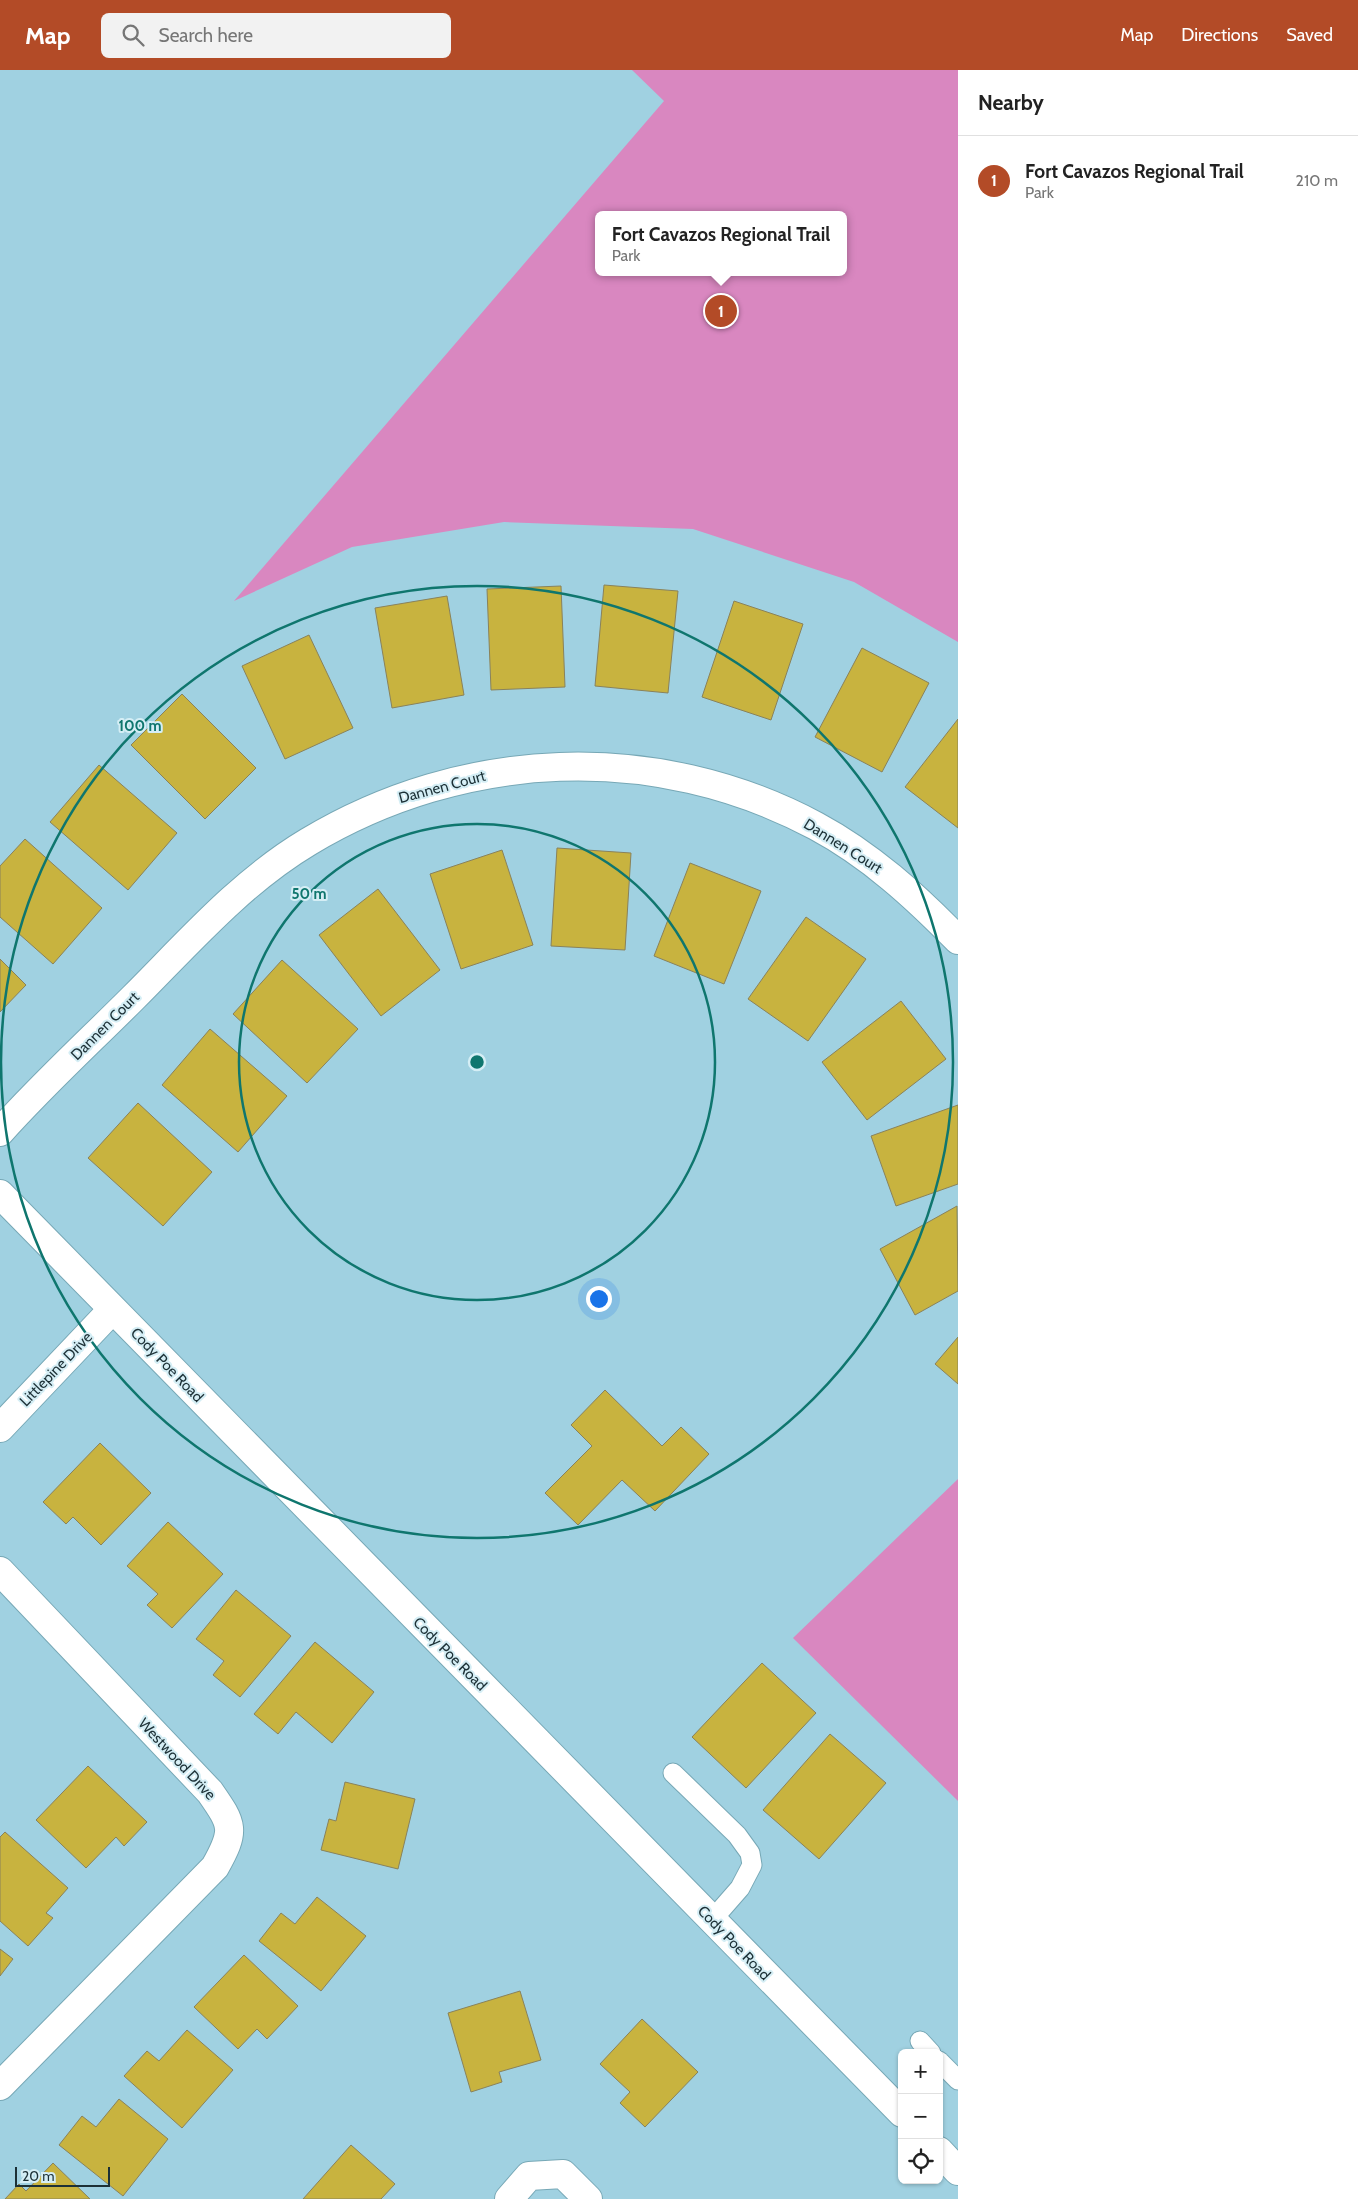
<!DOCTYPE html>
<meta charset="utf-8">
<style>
:root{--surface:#fff;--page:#f2f2f2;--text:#222;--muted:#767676;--line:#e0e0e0;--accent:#b34b27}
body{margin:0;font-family:Cabin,sans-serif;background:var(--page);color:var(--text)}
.controls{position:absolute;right:15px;bottom:15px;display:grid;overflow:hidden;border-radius:8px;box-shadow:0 1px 4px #0004}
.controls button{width:45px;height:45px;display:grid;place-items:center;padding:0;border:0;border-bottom:1px solid var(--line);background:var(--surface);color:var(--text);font:25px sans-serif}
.scale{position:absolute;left:15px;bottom:12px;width:95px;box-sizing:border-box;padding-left:5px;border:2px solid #1c3036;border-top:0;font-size:14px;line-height:18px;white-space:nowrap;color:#1c3036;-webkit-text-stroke:4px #d5eef5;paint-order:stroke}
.you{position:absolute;left:598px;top:1228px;width:18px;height:18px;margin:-12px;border:4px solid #fff;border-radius:50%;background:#1a73e8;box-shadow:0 0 0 8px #1a73e833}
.badge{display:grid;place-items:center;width:32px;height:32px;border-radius:50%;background:var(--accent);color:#fff;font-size:16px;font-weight:700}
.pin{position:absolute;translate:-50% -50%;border:2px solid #fff;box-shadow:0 1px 5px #0006}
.popup{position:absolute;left:595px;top:141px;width:252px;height:65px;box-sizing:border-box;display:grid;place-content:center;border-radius:8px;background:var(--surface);filter:drop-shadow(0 1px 4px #0005);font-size:16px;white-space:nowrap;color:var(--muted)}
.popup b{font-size:19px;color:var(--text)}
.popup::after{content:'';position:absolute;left:50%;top:100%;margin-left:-10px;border:10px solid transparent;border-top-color:var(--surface)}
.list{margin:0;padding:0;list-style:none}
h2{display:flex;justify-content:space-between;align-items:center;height:65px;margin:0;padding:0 20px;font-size:21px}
h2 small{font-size:16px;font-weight:400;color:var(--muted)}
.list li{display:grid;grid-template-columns:32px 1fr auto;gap:15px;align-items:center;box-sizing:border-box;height:90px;padding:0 20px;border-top:1px solid var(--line)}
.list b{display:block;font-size:19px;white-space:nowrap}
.list p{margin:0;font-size:16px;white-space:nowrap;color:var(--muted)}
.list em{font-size:16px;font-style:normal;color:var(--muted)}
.icon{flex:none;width:28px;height:28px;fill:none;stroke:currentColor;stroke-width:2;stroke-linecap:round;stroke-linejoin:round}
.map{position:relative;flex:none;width:958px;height:2129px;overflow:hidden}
header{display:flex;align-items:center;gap:30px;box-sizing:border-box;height:70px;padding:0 25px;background:var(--accent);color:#fff}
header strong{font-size:24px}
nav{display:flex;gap:28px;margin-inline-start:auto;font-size:18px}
.search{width:350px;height:45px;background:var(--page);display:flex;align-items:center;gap:12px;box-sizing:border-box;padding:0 18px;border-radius:8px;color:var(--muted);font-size:19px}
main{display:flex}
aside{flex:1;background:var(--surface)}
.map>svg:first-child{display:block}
.green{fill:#d987c0;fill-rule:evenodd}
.building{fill:#c8b33f;stroke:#89825b}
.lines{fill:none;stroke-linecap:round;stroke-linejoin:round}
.lane-casing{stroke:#77a8b6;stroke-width:21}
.street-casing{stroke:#77a8b6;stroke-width:30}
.lane{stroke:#fff;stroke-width:19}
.street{stroke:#fff;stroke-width:28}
.ring{fill:none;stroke:#0f766e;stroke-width:2.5}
.labels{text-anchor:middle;stroke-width:4;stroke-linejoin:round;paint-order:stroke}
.street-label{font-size:15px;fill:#1c3036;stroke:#d5eef5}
.centre{fill:#0f766e;stroke:#d5eef5;stroke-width:2.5}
.ring-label{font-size:15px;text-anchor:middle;font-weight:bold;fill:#0f766e;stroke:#d5eef5;stroke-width:4;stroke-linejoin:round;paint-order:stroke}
</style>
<header>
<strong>Map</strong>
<div class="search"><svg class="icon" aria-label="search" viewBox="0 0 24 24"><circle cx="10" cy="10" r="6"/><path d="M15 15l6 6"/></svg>Search here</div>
<nav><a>Map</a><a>Directions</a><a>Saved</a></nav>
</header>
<main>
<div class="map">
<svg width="958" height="2129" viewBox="0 0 958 2129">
<rect width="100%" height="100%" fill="#a0d1e1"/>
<g class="green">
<path d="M 632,0 L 958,0 L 958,572 L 854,512 L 693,459 L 504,452 L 352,477 L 234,531 L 664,31 ZM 598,145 L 844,145 L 844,202 L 598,202 Z"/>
<polygon points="958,1409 958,1731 793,1568"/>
</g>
<g class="building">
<polygon points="604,515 678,521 668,623 595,616"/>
<polygon points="561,516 565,617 491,620 487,519"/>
<polygon points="447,526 464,625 392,638 375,538"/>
<polygon points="734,531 803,554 771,650 702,627"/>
<polygon points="309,565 353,658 285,689 242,596"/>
<polygon points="862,578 929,613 882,702 815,667"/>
<polygon points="182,624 256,698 205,749 131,675"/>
<polygon points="958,649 958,758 905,717"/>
<polygon points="99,695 177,763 128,820 50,752"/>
<polygon points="25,769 102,838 53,894 0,847 0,796"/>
<polygon points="557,778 631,783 625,880 551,876"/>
<polygon points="502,780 533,875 461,899 430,804"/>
<polygon points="690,793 761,821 724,914 654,886"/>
<polygon points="378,819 440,900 381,946 319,865"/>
<polygon points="806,847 866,889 808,971 748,929"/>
<polygon points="0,889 26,915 0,942"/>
<polygon points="282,890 358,959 307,1013 233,944"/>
<polygon points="901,931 946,989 867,1050 822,992"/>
<polygon points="210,959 287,1026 238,1082 162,1015"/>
<polygon points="138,1033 212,1102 163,1156 88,1088"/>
<polygon points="958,1035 958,1114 896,1136 871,1066"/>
<polygon points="957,1136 958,1221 915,1245 880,1179"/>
<polygon points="958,1267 958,1314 935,1294"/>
<polygon points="605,1320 662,1376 681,1357 709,1384 655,1441 622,1410 578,1455 545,1423 592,1376 571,1355"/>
<polygon points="100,1373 151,1423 101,1475 73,1447 66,1454 43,1432"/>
<polygon points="168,1452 223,1504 172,1558 147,1535 158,1524 127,1496"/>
<polygon points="236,1520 291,1566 240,1627 213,1605 224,1591 196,1569"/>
<polygon points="315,1572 374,1622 332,1673 296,1642 278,1664 254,1644"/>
<polygon points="762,1593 816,1643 746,1718 692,1667"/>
<polygon points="830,1664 886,1713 819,1789 763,1740"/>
<polygon points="88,1696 147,1752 124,1776 116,1767 86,1798 36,1750"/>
<polygon points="345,1712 415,1729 398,1799 321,1780 329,1749 336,1751"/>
<polygon points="5,1762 68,1818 46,1843 53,1848 28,1876 0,1851 0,1767"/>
<polygon points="317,1827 366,1866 321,1921 259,1871 281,1843 295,1854"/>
<polygon points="0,1879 13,1889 0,1906"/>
<polygon points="244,1885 298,1936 267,1969 257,1959 238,1979 194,1937"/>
<polygon points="520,1921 541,1990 499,2002 502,2012 471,2022 448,1943"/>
<polygon points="642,1949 698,2002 645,2057 620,2033 630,2022 600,1994"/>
<polygon points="187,1960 233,2000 182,2058 124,2006 147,1981 159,1991"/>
<polygon points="119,2029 168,2069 123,2126 59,2075 82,2046 96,2057"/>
<polygon points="351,2075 395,2114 381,2129 303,2129"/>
<polygon points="53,2093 90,2129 5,2129 19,2114 26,2121"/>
</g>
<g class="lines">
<g class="lane-casing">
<g id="lane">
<polyline points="673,1703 737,1765 750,1783 752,1795 740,1818 712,1850"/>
<polyline points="920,1971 931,1983"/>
<polyline points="939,1991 958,2010"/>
</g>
</g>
<g class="street-casing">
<g id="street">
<path d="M 0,1062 C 42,1015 89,972 133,928 C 188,873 241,812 308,772 C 463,679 655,670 816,756 C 870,785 915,826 958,870"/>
<polyline points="0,1124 902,2043"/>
<polyline points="0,1358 112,1240"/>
<path d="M 0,1501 L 210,1722 C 233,1755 236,1760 215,1797 L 0,2016"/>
<polyline points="939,2081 958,2101"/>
<polyline points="509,2129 529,2106 563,2104 588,2129"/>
</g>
</g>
<use href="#lane" class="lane"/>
<use href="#street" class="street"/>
</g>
<g class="ring">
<circle cx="477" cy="992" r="238"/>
<circle cx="477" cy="992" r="476"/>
</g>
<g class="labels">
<g class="street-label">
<text transform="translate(442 717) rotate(-15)" y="5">Dannen Court</text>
<text transform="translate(843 776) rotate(32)" y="5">Dannen Court</text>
<text transform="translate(105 956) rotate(-45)" y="5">Dannen Court</text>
<text transform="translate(167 1295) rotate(46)" y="5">Cody Poe Road</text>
<text transform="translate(56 1299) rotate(-46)" y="5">Littlepine Drive</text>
<text transform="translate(450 1584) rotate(45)" y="5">Cody Poe Road</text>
<text transform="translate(177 1689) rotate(47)" y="5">Westwood Drive</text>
<text transform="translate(734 1873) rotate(46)" y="5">Cody Poe Road</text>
</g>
</g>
<circle cx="477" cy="992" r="8" class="centre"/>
<g class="ring-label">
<text x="140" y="661">100 m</text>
<text x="309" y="829">50 m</text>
</g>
</svg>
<div class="controls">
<button>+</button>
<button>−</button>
<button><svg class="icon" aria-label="locate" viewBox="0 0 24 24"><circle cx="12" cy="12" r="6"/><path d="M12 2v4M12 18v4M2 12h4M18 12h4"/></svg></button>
</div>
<div class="scale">20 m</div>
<div class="you"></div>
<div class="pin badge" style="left:721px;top:241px">1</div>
<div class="popup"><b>Fort Cavazos Regional Trail</b>Park</div>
</div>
<aside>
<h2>Nearby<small></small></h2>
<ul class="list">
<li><span class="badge">1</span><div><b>Fort Cavazos Regional Trail</b><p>Park</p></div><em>210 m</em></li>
</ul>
</aside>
</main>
